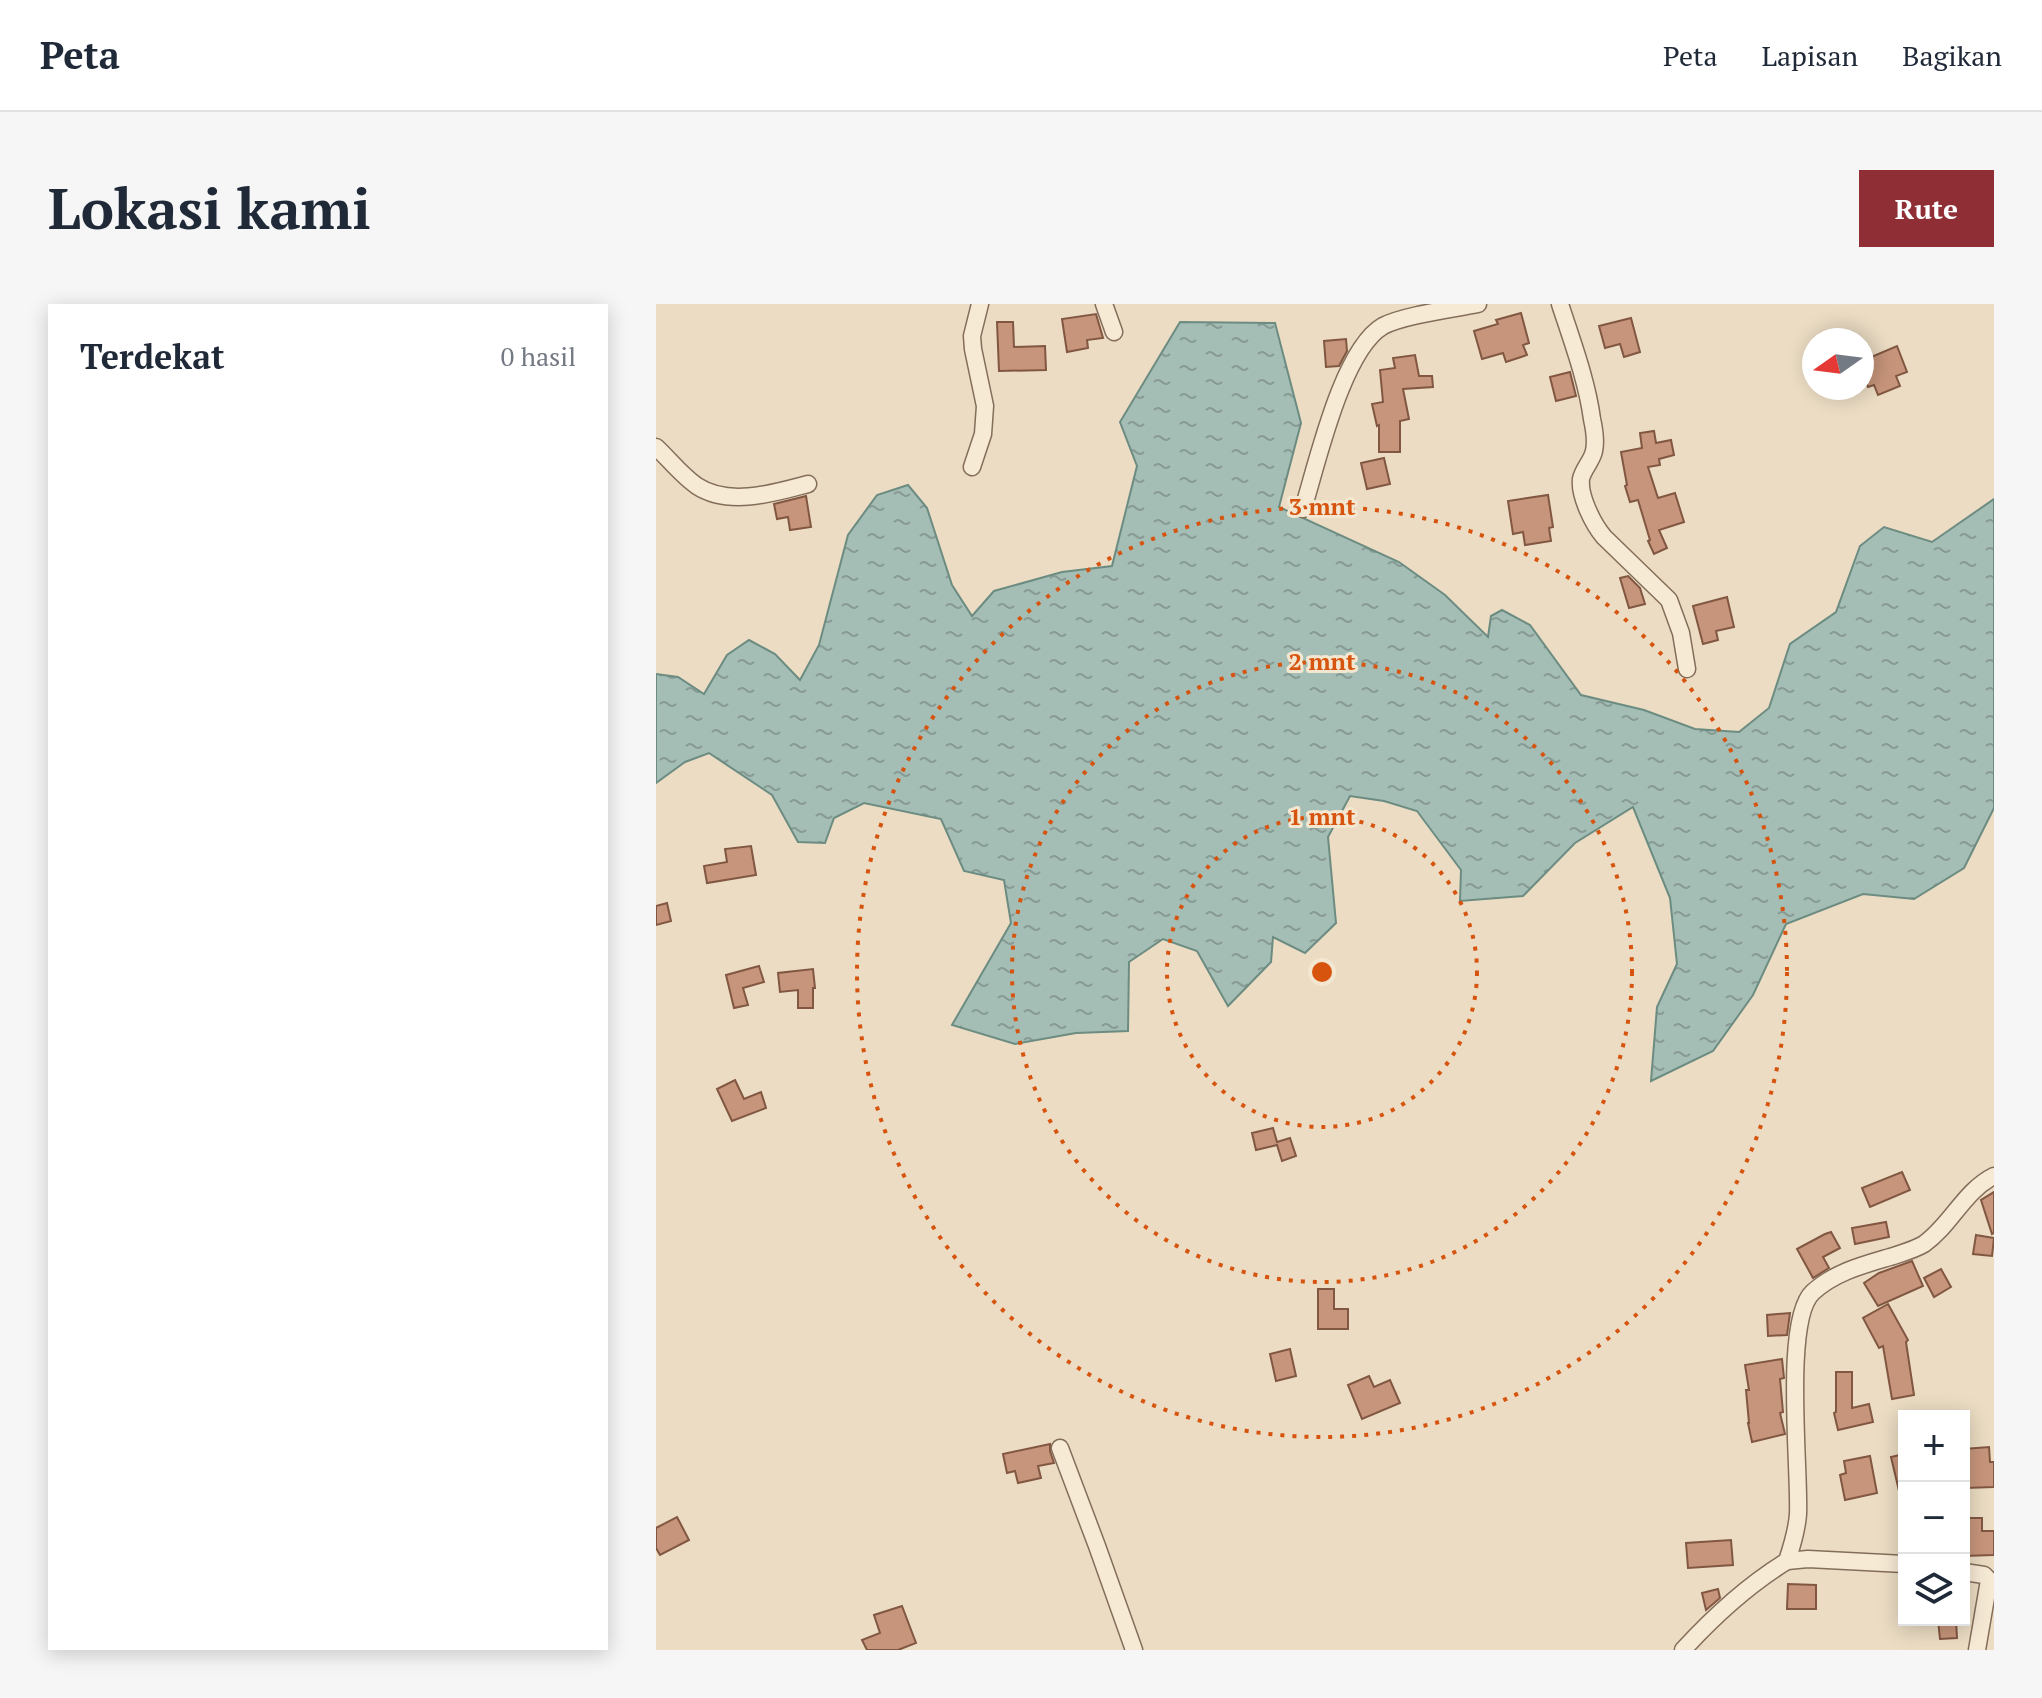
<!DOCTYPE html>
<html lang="id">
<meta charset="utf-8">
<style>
:root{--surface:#fff;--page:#f6f6f7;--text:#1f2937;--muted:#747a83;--line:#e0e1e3;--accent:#902e36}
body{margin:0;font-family:"PT Serif",serif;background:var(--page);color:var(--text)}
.controls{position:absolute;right:24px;bottom:24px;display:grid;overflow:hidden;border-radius:0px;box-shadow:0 4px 20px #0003}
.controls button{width:72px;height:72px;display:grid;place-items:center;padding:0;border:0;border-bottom:2px solid var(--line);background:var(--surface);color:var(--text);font:40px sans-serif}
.compass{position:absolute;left:1146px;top:24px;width:72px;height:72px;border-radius:50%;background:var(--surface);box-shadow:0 4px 20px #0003;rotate:256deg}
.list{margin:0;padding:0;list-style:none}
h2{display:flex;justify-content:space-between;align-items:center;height:104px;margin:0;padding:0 32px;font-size:34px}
h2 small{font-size:26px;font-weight:400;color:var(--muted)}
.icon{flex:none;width:44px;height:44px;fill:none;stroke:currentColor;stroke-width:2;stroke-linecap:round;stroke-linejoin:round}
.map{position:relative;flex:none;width:1338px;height:1346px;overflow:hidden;border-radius:0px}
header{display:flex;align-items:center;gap:48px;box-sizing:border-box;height:112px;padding:0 40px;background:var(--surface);border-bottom:2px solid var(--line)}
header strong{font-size:38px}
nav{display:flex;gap:44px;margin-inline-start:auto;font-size:28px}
.intro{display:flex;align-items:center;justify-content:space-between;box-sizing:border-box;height:192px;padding:0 48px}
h1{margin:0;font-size:56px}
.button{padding:20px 36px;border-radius:0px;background:var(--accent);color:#fff;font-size:28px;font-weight:700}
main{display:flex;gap:48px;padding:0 48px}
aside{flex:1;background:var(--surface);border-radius:0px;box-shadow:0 4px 20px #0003}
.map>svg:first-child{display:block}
.water{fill:url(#water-ripples);stroke:#6c8c82;stroke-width:2}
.building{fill:#c7957b;stroke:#825742;stroke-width:2}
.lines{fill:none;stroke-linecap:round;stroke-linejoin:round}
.minor-casing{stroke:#846e5b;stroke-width:19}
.minor{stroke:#f7ead5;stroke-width:16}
.ring{fill:none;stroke:#d6540e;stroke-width:4;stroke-dasharray:4 8}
.centre{fill:#d6540e;stroke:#f3e7d2;stroke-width:4}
.ring-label{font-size:24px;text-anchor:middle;font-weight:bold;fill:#d6540e;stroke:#f3e7d2;stroke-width:6;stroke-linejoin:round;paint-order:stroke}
</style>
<header>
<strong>Peta</strong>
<nav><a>Peta</a><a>Lapisan</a><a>Bagikan</a></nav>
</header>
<div class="intro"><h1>Lokasi kami</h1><a class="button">Rute</a></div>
<main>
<aside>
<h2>Terdekat<small>0 hasil</small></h2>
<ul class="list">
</ul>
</aside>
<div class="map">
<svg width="1338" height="1346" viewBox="0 0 1338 1346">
<defs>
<pattern id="water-ripples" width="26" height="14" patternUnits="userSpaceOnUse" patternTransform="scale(2)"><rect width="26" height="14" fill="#a5beb5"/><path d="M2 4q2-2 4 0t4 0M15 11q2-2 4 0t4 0" fill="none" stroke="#879a93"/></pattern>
</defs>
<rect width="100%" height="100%" fill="#ebdcc3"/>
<polygon class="water" points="524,18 619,19 645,119 623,203 743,258 789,291 832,333 835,312 846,306 874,321 925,391 988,406 1039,425 1083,428 1113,404 1134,340 1180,308 1204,242 1228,223 1276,238 1338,195 1338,504 1308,564 1258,595 1207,590 1130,620 1097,691 1057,747 995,777 1001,703 1021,660 1014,594 977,503 919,539 867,592 804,597 805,566 761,507 728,497 694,492 672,533 680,619 649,649 617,633 615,658 572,702 541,647 507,635 473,658 472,727 420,729 359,740 296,721 355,619 348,576 308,567 285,515 208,499 178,514 169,539 142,538 116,491 53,449 29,458 0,479 0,370 22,373 48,390 71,351 93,336 119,350 144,376 163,341 192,231 221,191 252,181 271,204 296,281 316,312 338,287 406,268 456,262 481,162 464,118"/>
<g class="building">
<polygon points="865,9 873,39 867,41 871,51 850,58 847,49 826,55 818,27 842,20 840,16"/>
<polygon points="440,10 447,34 431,36 432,44 411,48 406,15"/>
<polygon points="975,14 984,48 968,53 964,40 949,44 943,22"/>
<polygon points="341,18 357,18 358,43 389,42 390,66 343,67"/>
<polygon points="690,35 691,47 683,62 670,63 668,37"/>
<polygon points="1241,42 1251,68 1240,72 1244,82 1222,91 1218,81 1212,83 1206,69 1206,57"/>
<polygon points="759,51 763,72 776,72 777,83 747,85 753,115 744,117 744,148 723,148 723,121 721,122 716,100 727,98 724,66 739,64 737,54"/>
<polygon points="914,68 920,92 900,97 894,73"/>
<polygon points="998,127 1000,139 1015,136 1018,151 1003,155 1004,161 992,163 1002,194 1019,189 1028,218 1003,226 1011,244 998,250 992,237 994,236 982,196 974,198 969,182 971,181 965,148 986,144 984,129"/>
<polygon points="728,154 734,180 711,185 705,159"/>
<polygon points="892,191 897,223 893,224 895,237 869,241 867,228 857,230 852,197"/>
<polygon points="150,192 155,223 134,226 132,213 121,215 118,200"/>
<polygon points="972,272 984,284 989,300 973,304 964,274"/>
<polygon points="1071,293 1078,323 1060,327 1062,336 1047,340 1037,302"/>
<polygon points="95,542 100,571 51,579 48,562 71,558 69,545"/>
<polygon points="11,599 15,617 0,621 0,602"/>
<polygon points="103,662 108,678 87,684 92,701 78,704 70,671"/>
<polygon points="157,665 159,684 157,684 157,704 142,704 142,686 124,688 122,669"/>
<polygon points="79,776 88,795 105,788 110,804 76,817 61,785"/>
<polygon points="617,824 621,838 634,834 640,852 626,857 621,841 600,846 596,829"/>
<polygon points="1246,868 1254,886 1214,903 1206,884"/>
<polygon points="1338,888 1338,929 1336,930 1325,896"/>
<polygon points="1230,918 1233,933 1199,940 1196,924"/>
<polygon points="1175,928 1184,944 1167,953 1173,964 1157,974 1141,945 1169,930"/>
<polygon points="1320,931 1338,934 1336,952 1317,950"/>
<polygon points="1256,957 1267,982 1222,1002 1208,979 1223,969"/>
<polygon points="1285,965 1295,983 1278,993 1268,974"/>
<polygon points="662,985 678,985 678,1005 692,1005 692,1025 662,1025"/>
<polygon points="1232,1000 1252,1036 1250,1038 1258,1091 1236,1095 1227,1042 1223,1044 1207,1014"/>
<polygon points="1134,1009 1131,1031 1112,1032 1111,1011"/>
<polygon points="634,1045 640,1072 620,1077 614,1050"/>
<polygon points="1126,1055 1128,1074 1124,1075 1127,1108 1124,1109 1129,1130 1096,1138 1092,1119 1093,1119 1090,1086 1093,1086 1089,1061"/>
<polygon points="1180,1068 1196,1068 1196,1104 1213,1100 1217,1118 1182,1126 1178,1109 1180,1108"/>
<polygon points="713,1072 718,1083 734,1076 744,1099 706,1115 692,1081"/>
<polygon points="394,1140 394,1147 398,1159 382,1162 385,1174 362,1179 359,1167 351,1169 347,1150"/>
<polygon points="1333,1143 1334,1158 1338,1158 1338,1183 1310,1184 1308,1145"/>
<polygon points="1248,1150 1248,1190 1244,1191 1235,1153"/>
<polygon points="1214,1152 1221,1189 1189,1196 1184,1171 1190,1169 1188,1157"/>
<polygon points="21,1213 33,1236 4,1251 0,1244 0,1224"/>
<polygon points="1308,1214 1326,1214 1326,1227 1338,1227 1338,1251 1308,1252"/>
<polygon points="1075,1236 1077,1261 1032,1264 1030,1239"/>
<polygon points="1132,1280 1160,1281 1160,1305 1131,1305"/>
<polygon points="1062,1285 1064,1294 1050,1306 1046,1289"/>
<polygon points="246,1302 260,1339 242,1346 211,1346 206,1336 224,1329 218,1311"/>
<polygon points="1282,1316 1300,1316 1301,1334 1284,1335"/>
</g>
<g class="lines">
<g class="minor-casing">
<g id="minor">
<polyline points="448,0 458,28"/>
<path d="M 904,0 C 916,37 931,77 936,115 C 938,124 940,138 938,147 C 936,157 927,165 925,175 C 923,192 937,220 948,233 L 1013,296 L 1025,329 L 1031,365"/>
<path d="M 0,143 C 13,155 26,172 41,182 C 73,203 118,189 152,180"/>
<polyline points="316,163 327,130 329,102 317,45 316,32 324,0"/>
<path d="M 647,205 C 661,160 686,46 727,22 C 748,11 797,5 822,0"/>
<polyline points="404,1144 441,1242 478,1346"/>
<polyline points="1131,1257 1152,1255 1248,1260"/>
<polyline points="1308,1268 1328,1271 1333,1276 1321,1346"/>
<path d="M 1027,1346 C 1058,1312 1092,1281 1131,1257 C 1136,1242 1141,1226 1142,1210 C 1144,1165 1127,1015 1157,988 C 1179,968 1207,961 1234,953 C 1246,949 1258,946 1268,940 C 1295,921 1308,887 1338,872"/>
</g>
</g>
<use href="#minor" class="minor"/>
</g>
<g class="ring">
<circle cx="666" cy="668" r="155"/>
<circle cx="666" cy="668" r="310"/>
<circle cx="666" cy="668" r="465"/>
</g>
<circle cx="666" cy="668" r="12" class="centre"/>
<g class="ring-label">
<text x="666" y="211">3 mnt</text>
<text x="666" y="366">2 mnt</text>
<text x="666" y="521">1 mnt</text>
</g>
</svg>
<div class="controls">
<button>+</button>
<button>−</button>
<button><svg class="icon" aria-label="layers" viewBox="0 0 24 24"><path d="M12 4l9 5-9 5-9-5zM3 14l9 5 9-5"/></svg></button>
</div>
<svg class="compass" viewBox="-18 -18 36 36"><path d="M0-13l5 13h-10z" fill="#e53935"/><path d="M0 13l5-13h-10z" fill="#747a83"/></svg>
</div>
</main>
